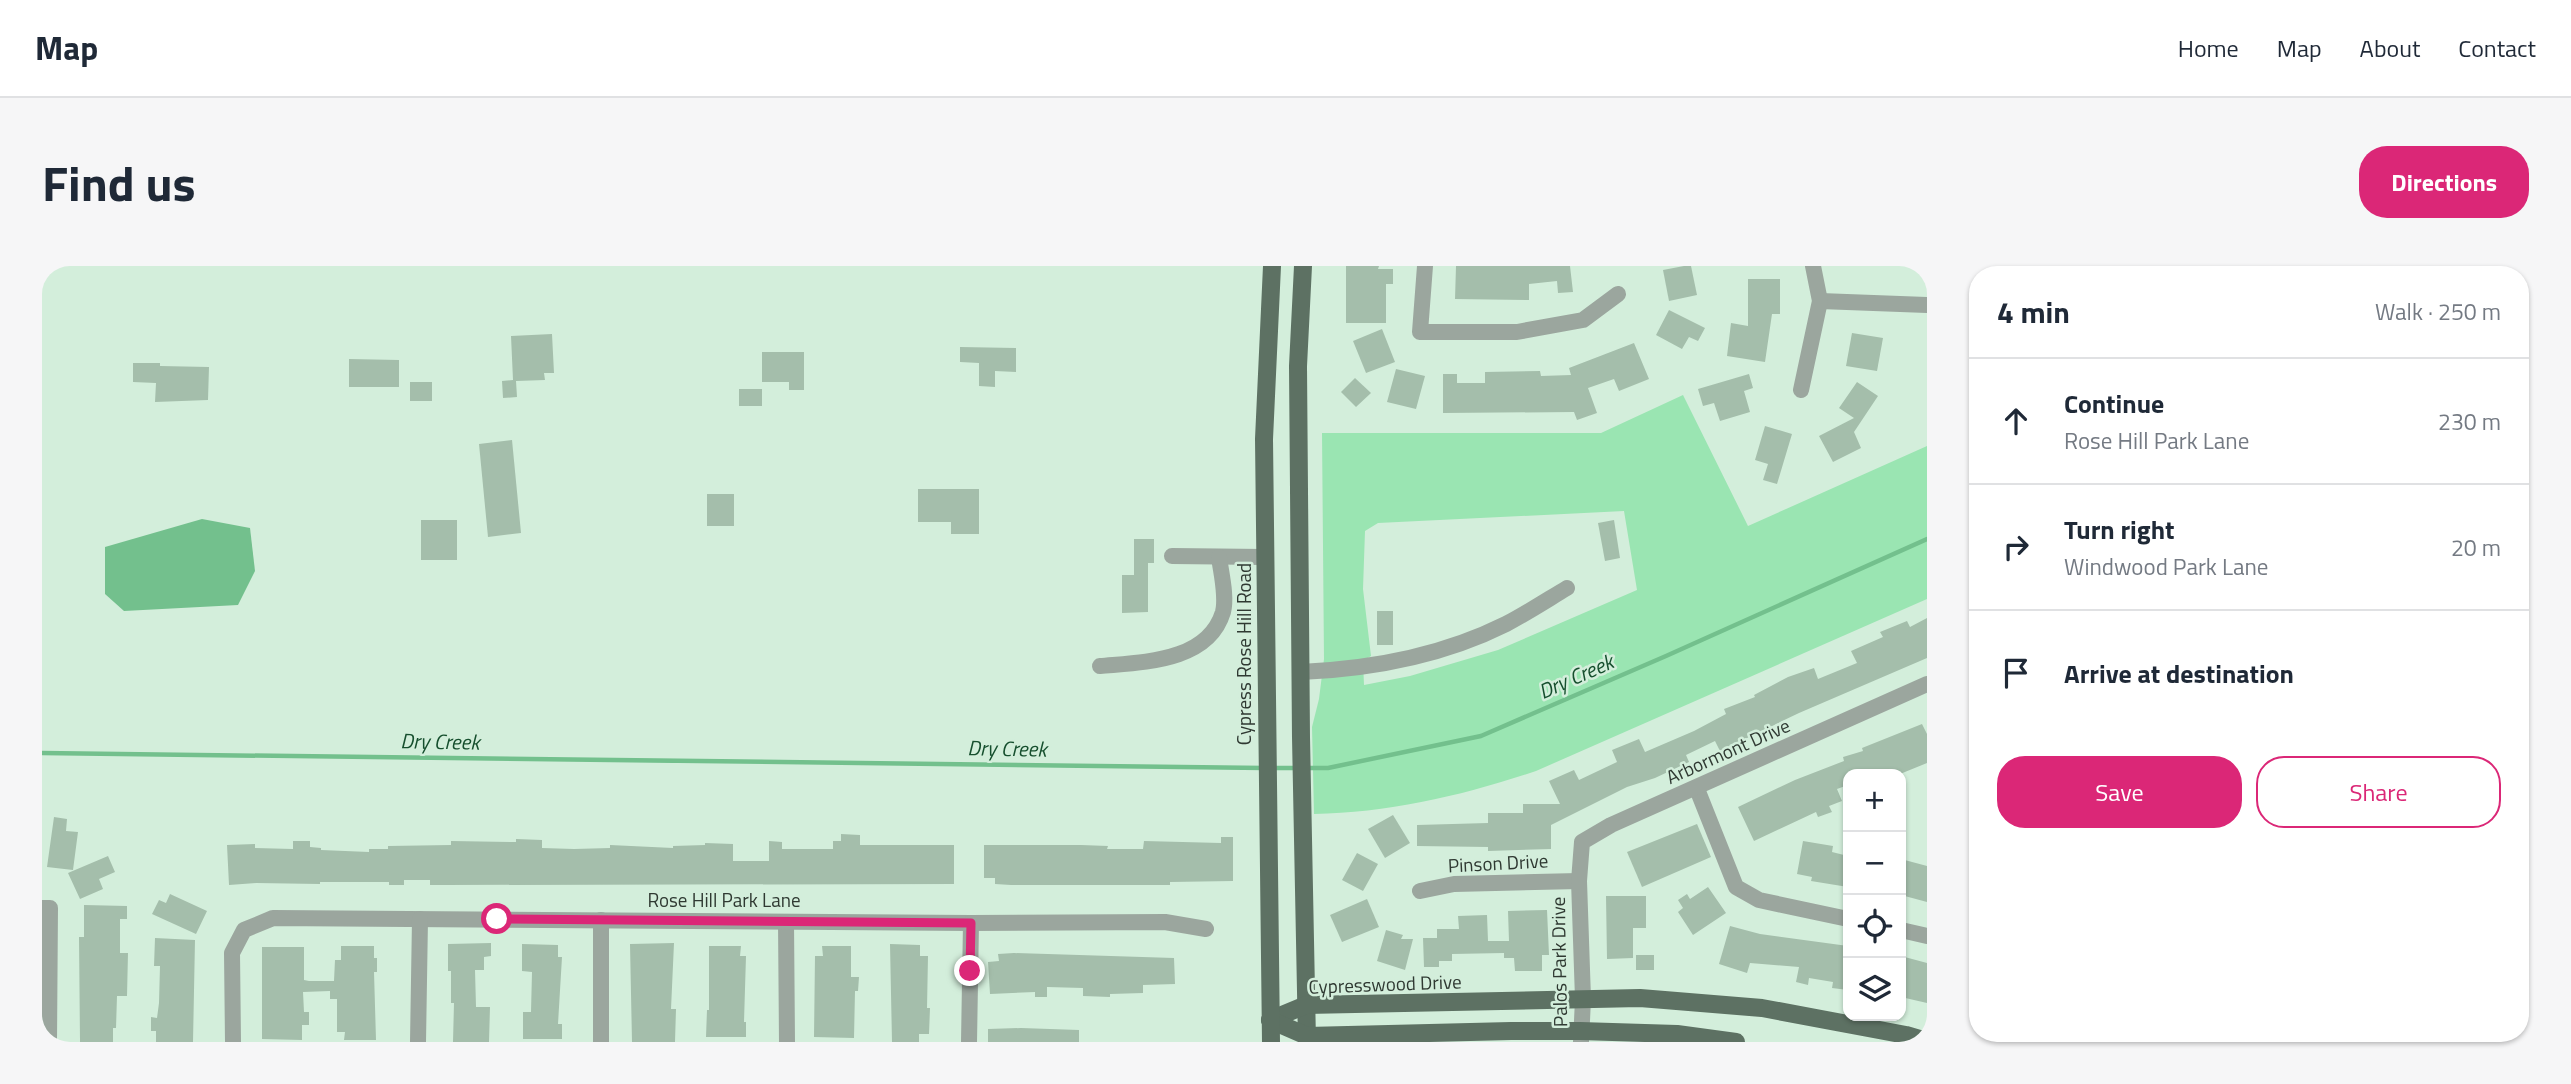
<!DOCTYPE html>
<meta charset="utf-8">
<style>
:root{--surface:#fff;--page:#f6f6f7;--text:#1f2937;--muted:#747a83;--line:#e0e1e3;--accent:#db2777}
body{margin:0;font-family:"Titillium Web",sans-serif;background:var(--page);color:var(--text)}
.controls{position:absolute;right:21px;bottom:21px;display:grid;overflow:hidden;border-radius:14px;box-shadow:0 2px 5px #0004}
.controls button{width:63px;height:63px;display:grid;place-items:center;padding:0;border:0;border-bottom:2px solid var(--line);background:var(--surface);color:var(--text);font:35px sans-serif}
.stop{position:absolute;width:21px;height:21px;margin:-16px;border:5px solid #db2777;border-radius:50%;background:#fff}
.stop.end{background:#db2777;border-color:#fff;box-shadow:0 2px 7px #0008}
.list{margin:0;padding:0;list-style:none}
h2{display:flex;justify-content:space-between;align-items:center;height:91px;margin:0;padding:0 28px;font-size:30px}
h2 small{font-size:23px;font-weight:400;color:var(--muted)}
.list li{display:grid;grid-template-columns:46px 1fr auto;gap:21px;align-items:center;box-sizing:border-box;height:126px;padding:0 28px;border-top:2px solid var(--line)}
.list b{display:block;font-size:26px;white-space:nowrap}
.list p{margin:0;font-size:23px;white-space:nowrap;color:var(--muted)}
.list em{font-size:23px;font-style:normal;color:var(--muted)}
.actions{display:flex;gap:14px;padding:21px 28px}
.actions a{flex:1;padding:16px 0;border:2px solid var(--accent);border-radius:28px;text-align:center;font-size:24px;color:var(--accent)}
.actions .main{background:var(--accent);color:#fff}
.icon{flex:none;width:38px;height:38px;fill:none;stroke:currentColor;stroke-width:2;stroke-linecap:round;stroke-linejoin:round}
.map{position:relative;flex:none;width:1885px;height:776px;overflow:hidden;border-radius:28px}
header{display:flex;align-items:center;gap:42px;box-sizing:border-box;height:98px;padding:0 35px;background:var(--surface);border-bottom:2px solid var(--line)}
header strong{font-size:33px}
nav{display:flex;gap:38px;margin-inline-start:auto;font-size:24px}
.intro{display:flex;align-items:center;justify-content:space-between;box-sizing:border-box;height:168px;padding:0 42px}
h1{margin:0;font-size:49px}
.button{padding:18px 32px;border-radius:28px;background:var(--accent);color:#fff;font-size:24px;font-weight:700}
main{display:flex;gap:42px;padding:0 42px}
aside{flex:1;background:var(--surface);border-radius:28px;box-shadow:0 2px 5px #0004}
.map>svg:first-child{display:block}
.green{fill:#9ae5b2;fill-rule:evenodd}
.water{fill:#73c08d}
.lines{fill:none;stroke-linecap:round;stroke-linejoin:round}
.stream{stroke:#73c08d;stroke-width:4.5}
.building{fill:#a4beab}
.minor{stroke:#9ba69e;stroke-width:16}
.major{stroke:#5d7163;stroke-width:18}
.route{stroke:#db2777;stroke-width:9}
.labels{text-anchor:middle;stroke-width:5;stroke-linejoin:round;paint-order:stroke}
.street-label{font-size:19px;fill:#2f3932;stroke:#d3eedb}
.water-label{font-size:21px;font-style:italic;fill:#164f2e;stroke:#d3eedb}
</style>
<header>
<strong>Map</strong>
<nav><a>Home</a><a>Map</a><a>About</a><a>Contact</a></nav>
</header>
<div class="intro"><h1>Find us</h1><a class="button">Directions</a></div>
<main>
<div class="map">
<svg width="1885" height="776" viewBox="0 0 1885 776">
<rect width="100%" height="100%" fill="#d3eedb"/>
<path class="green" d="M 1641,129 L 1706,260 L 1885,180 L 1885,333 L 1494,505 C 1423,529 1347,547 1272,548 L 1270,461 L 1277,433 L 1282,393 L 1280,167 L 1559,167 ZM 1582,245 L 1595,324 L 1456,384 L 1368,410 L 1322,419 L 1321,395 L 1329,390 L 1321,323 L 1323,265 L 1336,257 Z"/>
<polygon class="water" points="160,253 208,262 213,305 196,339 82,345 63,328 63,281"/>
<g class="lines">
<g class="stream">
<polyline points="0,487 1222,502"/>
<polyline points="1231,502 1257,502"/>
<polyline points="1266,502 1286,502 1439,470 1624,390 1885,273"/>
</g>
</g>
<g class="building">
<polygon points="1304,0 1337,0 1336,3 1351,3 1351,18 1344,18 1344,57 1304,57"/>
<polygon points="1414,0 1528,0 1531,26 1516,27 1515,15 1487,18 1487,34 1413,33"/>
<polygon points="1642,0 1649,0 1655,29 1627,35 1621,4"/>
<polygon points="1706,13 1738,13 1738,48 1730,48 1723,96 1685,90 1689,57 1706,60"/>
<polygon points="1627,44 1663,62 1656,75 1647,71 1640,83 1614,69"/>
<polygon points="1340,63 1353,96 1324,107 1311,75"/>
<polygon points="1810,67 1841,72 1835,105 1804,100"/>
<polygon points="510,68 512,107 502,107 503,114 474,115 475,131 461,132 460,115 471,114 469,70"/>
<polygon points="1592,77 1607,113 1577,125 1572,113 1546,122 1555,147 1535,154 1532,146 1401,147 1401,108 1415,108 1415,117 1443,117 1443,106 1498,105 1499,110 1529,109 1527,102"/>
<polygon points="918,81 974,82 974,106 953,105 953,121 937,120 937,97 918,96"/>
<polygon points="720,86 762,86 762,124 747,124 747,116 720,116"/>
<polygon points="307,93 357,94 357,121 307,121"/>
<polygon points="91,97 118,97 118,100 167,101 166,134 113,136 114,117 91,116"/>
<polygon points="1354,103 1383,110 1374,143 1345,136"/>
<polygon points="1707,108 1711,122 1702,125 1708,146 1678,155 1672,137 1661,140 1656,123"/>
<polygon points="1313,112 1329,127 1314,141 1299,126"/>
<rect x="368" y="116" width="22" height="19"/>
<polygon points="1815,116 1836,130 1812,166 1819,182 1791,196 1777,170 1812,152 1797,142"/>
<rect x="697" y="123" width="23" height="17"/>
<polygon points="1723,160 1750,168 1735,218 1721,214 1726,198 1713,194"/>
<polygon points="470,174 479,267 446,271 437,178"/>
<polygon points="876,223 937,223 937,268 909,268 909,256 876,256"/>
<rect x="665" y="228" width="27" height="32"/>
<rect x="379" y="254" width="36" height="40"/>
<polygon points="1572,254 1578,292 1563,295 1556,257"/>
<polygon points="1092,273 1112,273 1112,297 1106,297 1106,346 1080,347 1080,309 1092,309"/>
<rect x="1335" y="345" width="16" height="34"/>
<polygon points="1885,352 1885,392 1757,447 1678,485 1673,475 1644,489 1647,496 1613,512 1585,521 1509,559 1509,583 1446,585 1446,581 1375,580 1375,559 1446,557 1446,547 1481,547 1481,538 1518,538 1507,515 1532,504 1537,514 1575,496 1570,484 1597,473 1603,486 1652,465 1684,448 1682,443 1713,431 1712,429 1746,411 1772,402 1776,413 1815,397 1809,385 1841,371 1838,366 1865,355 1868,361"/>
<polygon points="1880,458 1885,468 1885,497 1858,508 1806,508 1806,519 1795,523 1800,535 1787,540 1790,546 1776,551 1774,546 1712,575 1696,541 1753,514 1802,495 1801,491 1821,485 1820,482"/>
<polygon points="1351,549 1368,577 1343,592 1326,563"/>
<polygon points="12,551 25,553 24,565 36,566 31,604 5,601"/>
<polygon points="1655,558 1669,591 1600,621 1585,586"/>
<polygon points="799,568 818,569 818,579 912,579 912,618 404,619 388,619 388,614 362,614 362,619 347,619 347,616 278,616 278,618 214,617 187,619 185,579 213,578 213,582 251,583 251,575 268,575 268,581 279,582 279,584 327,586 327,583 346,583 346,580 409,579 409,575 474,576 474,573 500,574 500,582 532,583 568,582 568,579 631,582 631,580 663,579 663,577 691,578 691,595 727,595 727,575 740,576 740,583 791,583 791,575 799,575"/>
<polygon points="1179,571 1191,571 1191,615 1128,616 1128,619 969,619 953,618 953,612 942,612 942,579 1039,579 1066,580 1065,583 1101,583 1102,575 1179,577"/>
<polygon points="1761,575 1791,580 1790,586 1806,590 1806,621 1769,615 1770,611 1755,608"/>
<polygon points="1315,587 1336,598 1321,625 1300,614"/>
<polygon points="66,590 73,606 57,613 61,623 38,633 26,607"/>
<polygon points="1859,593 1885,600 1885,636 1859,629"/>
<polygon points="1666,621 1684,647 1651,669 1636,646 1641,642 1636,634 1645,628 1648,633"/>
<polygon points="128,628 165,645 154,668 110,648 117,634 124,637"/>
<polygon points="1564,630 1604,630 1604,662 1591,662 1591,692 1565,693"/>
<polygon points="1325,633 1337,661 1300,676 1288,649"/>
<polygon points="42,639 85,640 85,653 78,653 78,687 86,687 85,730 75,730 74,762 71,762 71,776 38,776 37,671 42,671"/>
<polygon points="1505,644 1507,689 1500,689 1500,705 1473,705 1472,692 1462,692 1462,687 1410,688 1410,695 1397,695 1397,701 1382,701 1381,672 1395,672 1395,663 1417,663 1416,650 1445,649 1446,675 1467,675 1466,645"/>
<polygon points="1688,660 1718,668 1806,680 1806,724 1790,722 1791,716 1767,712 1766,719 1754,716 1757,701 1708,697 1705,707 1677,698"/>
<polygon points="1344,664 1361,669 1359,673 1371,673 1363,704 1335,695"/>
<polygon points="113,672 153,674 151,776 114,776 114,765 109,765 109,751 115,752 117,737 118,700 112,700"/>
<polygon points="449,677 449,690 442,691 442,704 433,704 434,741 448,741 447,776 411,776 412,737 409,737 409,705 406,705 406,678"/>
<polygon points="632,677 629,743 634,743 633,776 590,776 588,678"/>
<polygon points="480,678 516,679 516,691 520,691 516,758 520,758 520,773 481,773 481,746 489,746 490,706 480,705"/>
<polygon points="848,678 878,679 878,690 886,690 885,742 888,742 887,768 877,768 877,776 850,776"/>
<polygon points="299,680 332,680 332,692 335,692 335,706 332,706 334,774 302,774 303,766 295,766 295,733 288,733 288,725 261,726 262,746 267,746 267,759 260,759 260,774 220,773 220,681 262,681 262,714 267,715 292,715 293,694 299,694"/>
<polygon points="667,680 699,680 698,690 704,690 702,756 704,756 704,771 664,771 665,744 667,744"/>
<polygon points="780,680 809,680 809,711 817,711 816,725 813,725 812,772 772,771 773,690 781,690"/>
<polygon points="972,687 1132,692 1133,718 1101,719 1101,727 1068,728 1068,731 1041,730 1041,722 1005,721 1005,731 993,731 993,726 948,728 946,696 957,695 956,688"/>
<rect x="1594" y="689" width="18" height="15"/>
<polygon points="1859,690 1885,697 1885,737 1859,731"/>
<polygon points="979,762 1037,764 1037,776 946,776 946,763"/>
</g>
<g class="lines">
<g class="minor">
<polyline points="1383,0 1378,66 1475,66 1541,54 1576,28"/>
<polyline points="1778,35 1885,39"/>
<polyline points="1759,124 1778,35 1771,0"/>
<polyline points="1130,290 1222,291"/>
<path d="M 1058,400 C 1101,396 1166,396 1181,346 C 1185,330 1179,307 1177,291"/>
<path d="M 1259,406 C 1329,403 1400,390 1464,358 C 1485,347 1505,334 1525,322"/>
<polyline points="1655,523 1694,621 1717,634 1806,653"/>
<polyline points="1378,625 1412,618 1537,615"/>
<polyline points="0,642 8,642 7,776"/>
<polyline points="744,656 745,776"/>
<polyline points="1859,664 1885,670"/>
<polyline points="191,776 190,687 202,664 231,652 929,657 1123,656 1164,663"/>
<polyline points="376,776 378,653"/>
<polyline points="559,776 559,654"/>
<polyline points="927,776 929,657"/>
<polyline points="1539,776 1541,733 1537,615 1540,576 1569,559 1885,418"/>
</g>
<g class="major">
<polyline points="1261,0 1256,100 1259,471 1265,776"/>
<polyline points="1228,754 1264,739 1598,732 1720,742 1864,769 1885,775"/>
<polyline points="1228,754 1265,770 1469,765 1538,765 1635,768 1694,776"/>
<polyline points="1229,776 1222,173 1230,0"/>
</g>
</g>
<g class="lines">
<polyline class="route" points="455,653 929,657 928,705"/>
</g>
<g class="labels">
<g class="street-label">
<text transform="translate(1202 388) rotate(-90)" y="7">Cypress Rose Hill Road</text>
<text transform="translate(1686 485) rotate(-24)" y="7">Arbormont Drive</text>
<text transform="translate(1456 597) rotate(-3)" y="7">Pinson Drive</text>
<text x="682" y="641">Rose Hill Park Lane</text>
<text transform="translate(1517 696) rotate(-91)" y="7">Palos Park Drive</text>
<text transform="translate(1343 718) rotate(-2)" y="7">Cypresswood Drive</text>
</g>
<g class="water-label">
<text transform="translate(1534 411) rotate(-24)" y="7">Dry Creek</text>
<text transform="translate(398 476) rotate(1)" y="7">Dry Creek</text>
<text transform="translate(965 483) rotate(1)" y="7">Dry Creek</text>
</g>
</g>
</svg>
<div class="controls">
<button>+</button>
<button>−</button>
<button><svg class="icon" aria-label="locate" viewBox="0 0 24 24"><circle cx="12" cy="12" r="6"/><path d="M12 2v4M12 18v4M2 12h4M18 12h4"/></svg></button>
<button><svg class="icon" aria-label="layers" viewBox="0 0 24 24"><path d="M12 4l9 5-9 5-9-5zM3 14l9 5 9-5"/></svg></button>
</div>
<div class="stop" style="left:455px;top:653px"></div>
<div class="stop end" style="left:928px;top:705px"></div>
</div>
<aside>
<h2>4 min<small>Walk · 250 m</small></h2>
<ul class="list">
<li><svg class="icon" aria-label="ahead" viewBox="0 0 24 24"><path d="M12 20V5M6 11l6-6 6 6"/></svg><div><b>Continue</b><p>Rose Hill Park Lane</p></div><em>230 m</em></li>
<li><svg class="icon" aria-label="right" viewBox="0 0 24 24"><path d="M7 20v-9h11M14 6l5 5-5 5"/></svg><div><b>Turn right</b><p>Windwood Park Lane</p></div><em>20 m</em></li>
<li><svg class="icon" aria-label="arrive" viewBox="0 0 24 24"><path d="M6 21V4h12l-3 4 3 4H6"/></svg><div><b>Arrive at destination</b></div></li>
</ul>
<div class="actions"><a class="main">Save</a><a>Share</a></div>
</aside>
</main>
